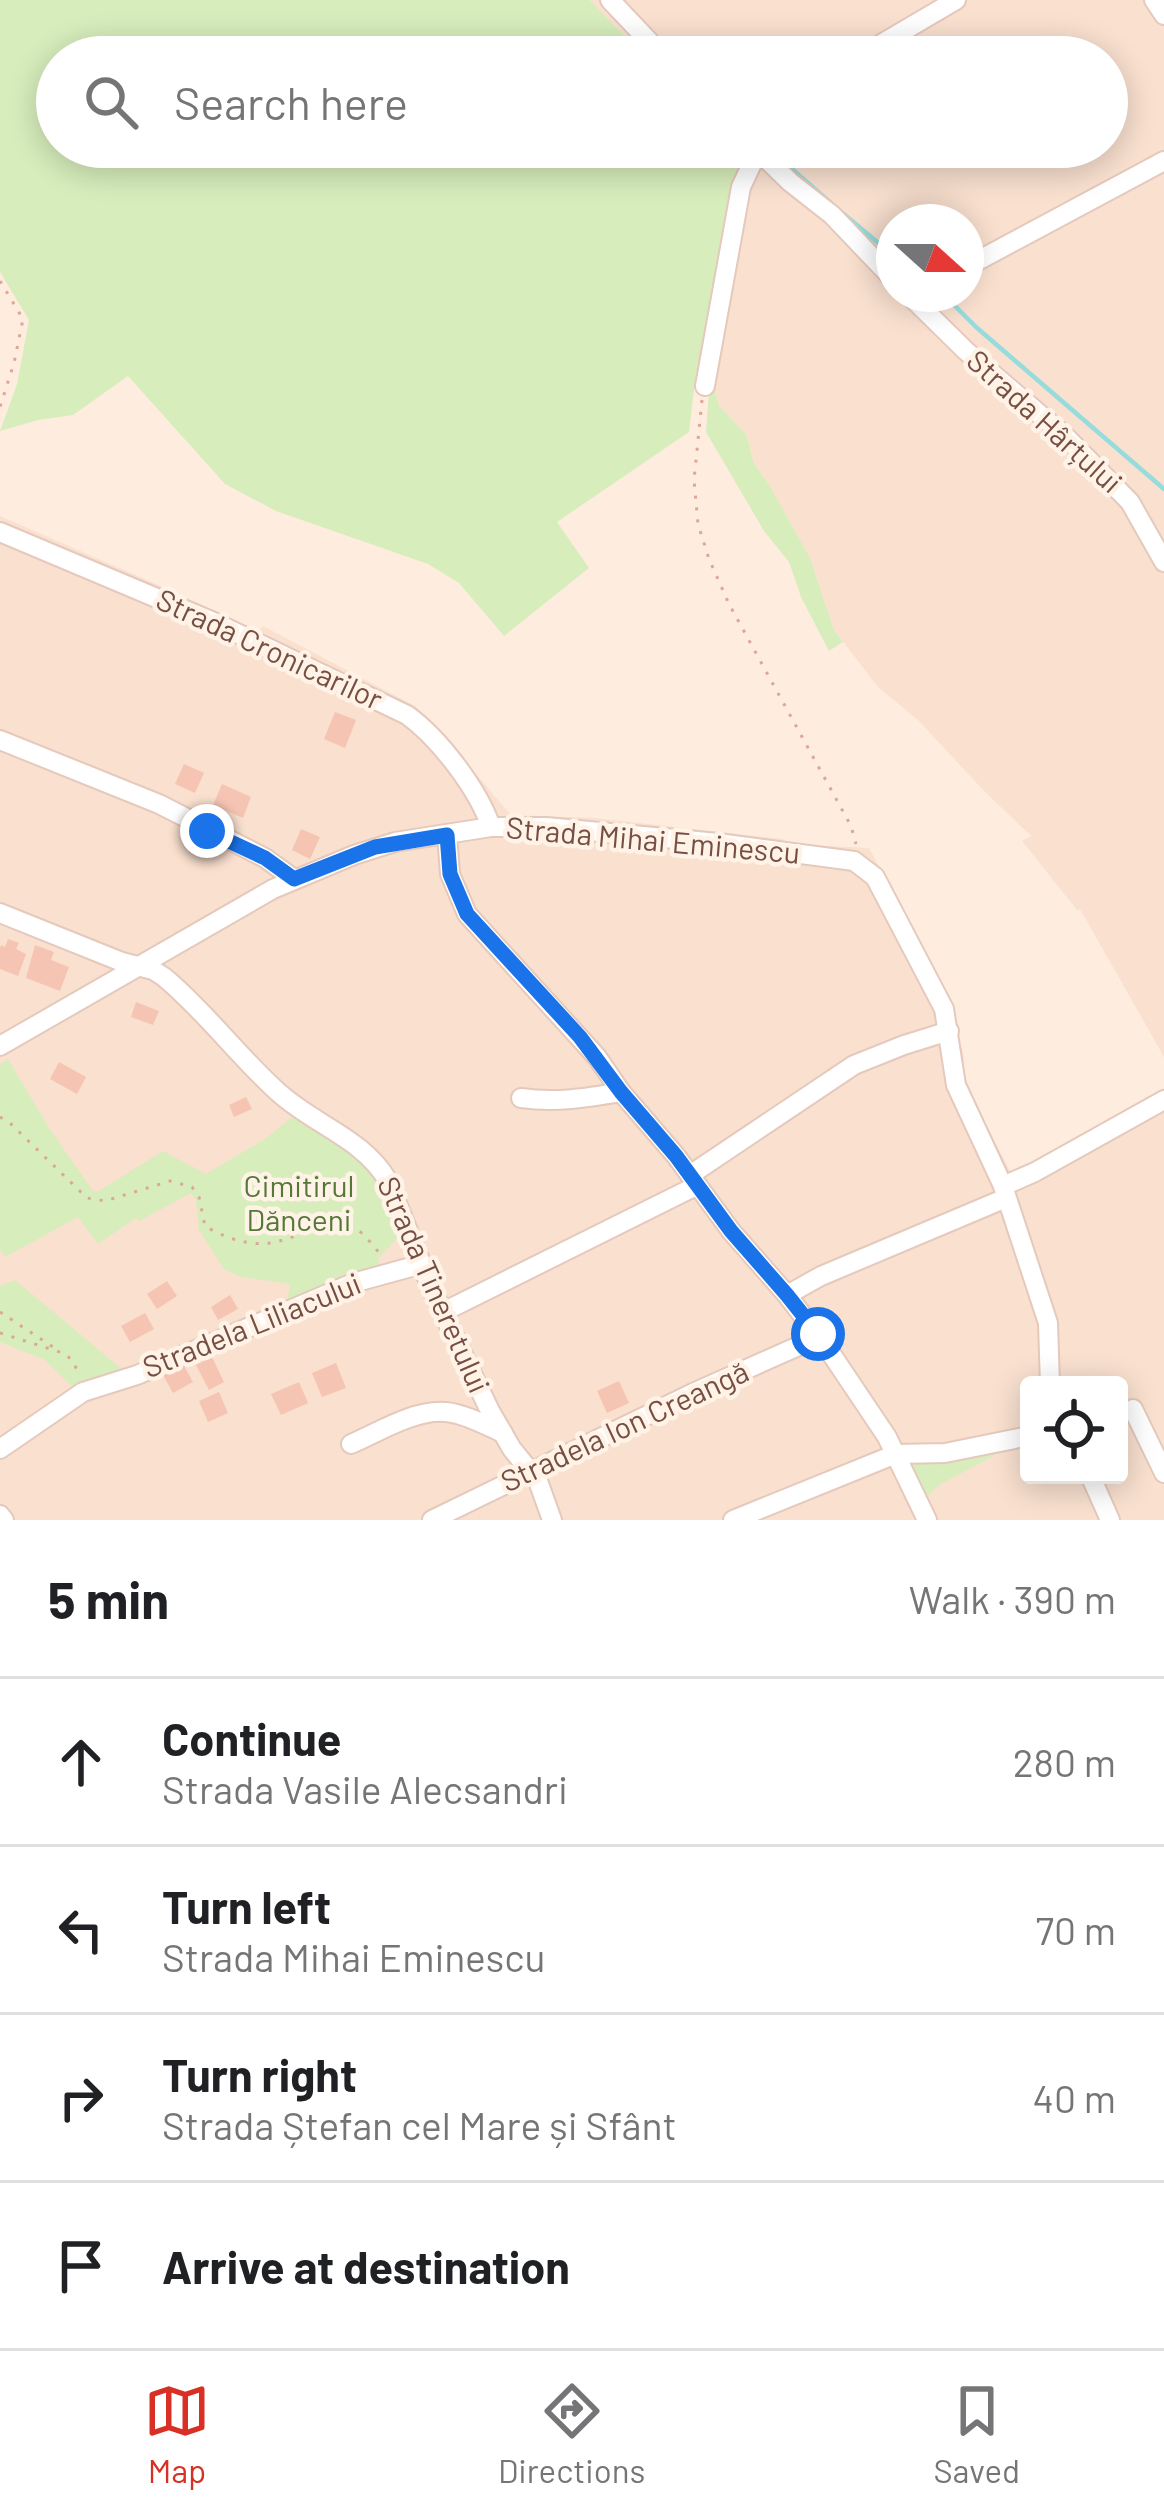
<!DOCTYPE html>
<meta charset="utf-8">
<style>
:root{--surface:#fff;--page:#f6f6f6;--text:#202124;--muted:#757577;--line:#e0e0e0;--accent:#d93025}
body{margin:0;font-family:Barlow,sans-serif;background:var(--page);color:var(--text)}
.controls{position:absolute;right:36px;bottom:36px;display:grid;overflow:hidden;border-radius:12px;box-shadow:0 6px 30px #0003}
.controls button{width:108px;height:108px;display:grid;place-items:center;padding:0;border:0;border-bottom:3px solid var(--line);background:var(--surface);color:var(--text);font:60px sans-serif}
.compass{position:absolute;left:876px;top:204px;width:108px;height:108px;border-radius:50%;background:var(--surface);box-shadow:0 6px 30px #0003;rotate:111deg}
.stop{position:absolute;width:36px;height:36px;margin:-27px;border:9px solid #1a73e8;border-radius:50%;background:#fff}
.stop.end{background:#1a73e8;border-color:#fff;box-shadow:0 3px 12px #0008}
.list{margin:0;padding:0;list-style:none}
h2{display:flex;justify-content:space-between;align-items:center;height:156px;margin:0;padding:0 48px;font-size:51px}
h2 small{font-size:39px;font-weight:400;color:var(--muted)}
.list li{display:grid;grid-template-columns:78px 1fr auto;gap:36px;align-items:center;box-sizing:border-box;height:168px;padding:0 48px;border-top:3px solid var(--line)}
.list b{display:block;font-size:45px;white-space:nowrap}
.list p{margin:0;font-size:39px;white-space:nowrap;color:var(--muted)}
.list em{font-size:39px;font-style:normal;color:var(--muted)}
.icon{flex:none;width:66px;height:66px;fill:none;stroke:currentColor;stroke-width:2;stroke-linecap:round;stroke-linejoin:round}
.map{position:relative;flex:none;width:1164px;height:1520px;overflow:hidden}
.search{position:absolute;background:var(--surface);box-shadow:0 6px 30px #0003;left:36px;right:36px;top:36px;height:132px;display:flex;align-items:center;gap:30px;box-sizing:border-box;padding:0 42px;border-radius:66px;color:var(--muted);font-size:45px}
.sheet{height:828px;background:var(--surface)}
nav{display:flex;justify-content:space-around;align-items:center;box-sizing:border-box;height:168px;border-top:3px solid var(--line);background:var(--surface);font-size:33px;color:var(--muted)}
nav a{display:grid;justify-items:center;gap:6px}
nav .on{color:var(--accent)}
.map>svg:first-child{display:block}
.residential{fill:#f9e0cf;fill-rule:evenodd}
.green{fill:#d7edbc}
.lines{fill:none;stroke-linecap:round;stroke-linejoin:round}
.stream{stroke:#96dcdc;stroke-width:4.5}
.building{fill:#f6c4b3}
.minor-casing{stroke:#e5c9bc;stroke-width:22}
.path{stroke:#dba796;stroke-width:3;stroke-dasharray:3 9;stroke-linecap:butt}
.minor{stroke:#fff;stroke-width:18}
.route{stroke:#1a73e8;stroke-width:15}
.labels{text-anchor:middle;stroke-width:9;stroke-linejoin:round;paint-order:stroke}
.street-label{font-size:30px;fill:#764e44;stroke:#fff2e6}
.park-label{font-size:30px;fill:#547838;stroke:#fff2e6}
</style>
<div class="map">
<svg width="1164" height="1520" viewBox="0 0 1164 1520">
<rect width="100%" height="100%" fill="#feedde"/>
<g class="residential">
<path d="M 590,0 L 1164,0 L 1164,1057 L 1080,909 L 1077,910 L 1022,841 L 1031,836 L 983,790 L 919,721 L 878,687 L 834,630 L 810,558 L 771,488 L 754,463 L 746,434 L 720,407 L 710,379 L 695,381 L 731,191 L 745,162 L 731,147 L 1107,147 L 1107,57 L 645,57 ZM 894,222 L 966,222 L 966,294 L 894,294 Z"/>
<path d="M 0,516 L 172,591 L 258,631 L 263,626 L 415,706 L 430,720 L 511,815 L 595,818 L 783,839 L 787,844 L 869,848 L 950,1001 L 964,1057 L 963,1080 L 1010,1171 L 1042,1157 L 1164,1088 L 1164,1520 L 0,1520 ZM 1029,1385 L 1119,1385 L 1119,1475 L 1029,1475 Z"/>
</g>
<g class="green">
<polygon points="0,0 590,0 645,57 57,57 57,147 731,147 745,162 731,192 695,381 689,432 557,522 589,568 504,636 459,583 428,564 276,511 225,484 128,376 73,415 38,420 0,431 17,384 29,320 0,272"/>
<polygon points="710,378 720,407 746,434 754,463 771,488 810,558 834,630 843,642 829,651 801,597 789,562 764,531 706,432"/>
<polygon points="8,1059 49,1128 93,1191 99,1191 163,1151 206,1174 265,1139 292,1117 339,1142 382,1180 401,1234 378,1259 380,1269 287,1302 290,1284 241,1277 224,1269 199,1230 196,1200 191,1193 139,1221 136,1218 98,1244 78,1217 5,1257 0,1250 0,1064"/>
<polygon points="15,1280 125,1372 77,1391 45,1360 0,1342 0,1286"/>
<polygon points="990,1452 995,1455 939,1485 925,1498 906,1461"/>
</g>
<g class="lines">
<g class="stream">
<polyline points="777,156 832,204"/>
<polyline points="840,211 894,256"/>
<polyline points="948,299 976,327 1164,489"/>
</g>
</g>
<g class="building">
<polygon points="335,712 356,720 345,748 324,739"/>
<polygon points="184,764 204,773 195,793 175,784"/>
<polygon points="222,784 251,797 243,818 213,805"/>
<polygon points="301,829 320,837 310,859 292,850"/>
<polygon points="8,939 19,943 16,949 26,954 18,976 0,969 0,948 1,945 5,947"/>
<polygon points="35,945 54,952 51,960 69,967 60,991 26,978"/>
<polygon points="136,1002 159,1011 153,1025 131,1017"/>
<polygon points="59,1062 86,1077 77,1094 50,1079"/>
<polygon points="246,1097 252,1109 234,1117 229,1105"/>
<polygon points="167,1281 177,1296 157,1309 147,1294"/>
<polygon points="230,1295 238,1309 218,1320 211,1307"/>
<polygon points="145,1313 154,1329 130,1342 121,1326"/>
<polygon points="212,1357 224,1382 209,1390 196,1365"/>
<polygon points="336,1363 346,1388 322,1397 312,1373"/>
<polygon points="183,1364 193,1382 173,1393 163,1375"/>
<polygon points="619,1381 629,1403 607,1413 597,1391"/>
<polygon points="299,1382 308,1403 281,1415 271,1394"/>
<polygon points="219,1392 228,1413 208,1422 199,1401"/>
</g>
<g class="lines">
<g class="minor-casing">
<g id="minor">
<polyline points="610,0 664,57"/>
<polyline points="1154,0 1164,15"/>
<polyline points="859,57 956,0"/>
<polyline points="754,147 790,182 832,215 894,280"/>
<polyline points="966,267 1164,161"/>
<polyline points="908,294 966,351 1065,436 1130,502 1164,562"/>
<polyline points="705,386 741,187 758,151"/>
<path d="M 0,532 L 216,623 L 407,715 C 439,738 478,789 491,827"/>
<polyline points="0,740 159,804 265,858 294,879"/>
<polyline points="447,834 450,874 467,914 597,1057 621,1092 676,1156 731,1231 787,1295 826,1346 887,1437 927,1520"/>
<path d="M 0,913 L 122,962 L 153,970 L 164,977 C 205,1011 238,1056 278,1092 C 314,1125 363,1138 388,1181 L 432,1290 L 490,1411 L 512,1449 L 538,1481 L 552,1520"/>
<polyline points="0,1046 273,889 354,855 395,842 491,827 546,827 718,843 854,861 875,877 944,1009 956,1085 1003,1186 1048,1323 1050,1385"/>
<path d="M 521,1098 C 556,1103 586,1098 621,1092"/>
<polyline points="690,1175 854,1065 904,1045 949,1031"/>
<polyline points="1003,1186 1035,1172 1164,1100"/>
<polyline points="787,1295 821,1276 1006,1198"/>
<polyline points="443,1312 696,1186"/>
<polyline points="1133,1409 1164,1473"/>
<path d="M 351,1444 C 379,1432 415,1409 446,1412 C 465,1414 485,1425 503,1433"/>
<polyline points="0,1449 83,1392 137,1375 353,1283 422,1264"/>
<polyline points="1090,1475 1110,1520"/>
<polyline points="0,1515 4,1520"/>
<polyline points="432,1520 693,1393 803,1344 817,1334"/>
<polyline points="733,1520 896,1454 945,1453 1029,1436"/>
</g>
</g>
<g class="path">
<polyline points="0,281 23,319 14,363 0,407"/>
<polyline points="702,400 694,480 698,524 709,559 729,604 851,826 856,844"/>
<path d="M 0,1117 L 10,1123 L 87,1198 L 105,1201 L 170,1181 L 192,1187 L 199,1197 L 205,1226 C 223,1237 248,1246 270,1243 C 291,1240 336,1218 355,1228 C 365,1234 374,1247 382,1256"/>
<polyline points="0,1312 56,1349"/>
<polyline points="0,1333 63,1353 71,1359 79,1373"/>
</g>
<use href="#minor" class="minor"/>
</g>
<g class="lines">
<polyline class="route" points="207,831 265,858 294,879 375,847 447,835 450,874 467,914 580,1037 621,1092 676,1156 731,1231 787,1295 818,1334"/>
</g>
<g class="labels">
<g class="street-label">
<text transform="translate(1044 422) rotate(42)" y="10">Strada Hârțului</text>
<text transform="translate(269 650) rotate(25)" y="10">Strada Cronicarilor</text>
<text transform="translate(653 841) rotate(5)" y="10">Strada Mihai Eminescu</text>
<text transform="translate(433 1285) rotate(66)" y="10">Strada Tineretului</text>
<text transform="translate(252 1326) rotate(-22)" y="10">Stradela Liliacului</text>
<text transform="translate(625 1427) rotate(-25)" y="10">Stradela Ion Creangă</text>
</g>
<g class="park-label">
<text x="299" y="1197">Cimitirul<tspan x="299" dy="34">Dănceni</tspan></text>
</g>
</g>
</svg>
<div class="controls">
<button><svg class="icon" aria-label="locate" viewBox="0 0 24 24"><circle cx="12" cy="12" r="6"/><path d="M12 2v4M12 18v4M2 12h4M18 12h4"/></svg></button>
</div>
<svg class="compass" viewBox="-18 -18 36 36"><path d="M0-13l5 13h-10z" fill="#e53935"/><path d="M0 13l5-13h-10z" fill="#757577"/></svg>
<div class="stop" style="left:818px;top:1334px"></div>
<div class="stop end" style="left:207px;top:831px"></div>
<div class="search"><svg class="icon" aria-label="search" viewBox="0 0 24 24"><circle cx="10" cy="10" r="6"/><path d="M15 15l6 6"/></svg>Search here</div>
</div>
<section class="sheet">
<h2>5 min<small>Walk · 390 m</small></h2>
<ul class="list">
<li><svg class="icon" aria-label="ahead" viewBox="0 0 24 24"><path d="M12 20V5M6 11l6-6 6 6"/></svg><div><b>Continue</b><p>Strada Vasile Alecsandri</p></div><em>280 m</em></li>
<li><svg class="icon" aria-label="left" viewBox="0 0 24 24"><path d="M17 20v-9H6M10 6l-5 5 5 5"/></svg><div><b>Turn left</b><p>Strada Mihai Eminescu</p></div><em>70 m</em></li>
<li><svg class="icon" aria-label="right" viewBox="0 0 24 24"><path d="M7 20v-9h11M14 6l5 5-5 5"/></svg><div><b>Turn right</b><p>Strada Ștefan cel Mare și Sfânt</p></div><em>40 m</em></li>
<li><svg class="icon" aria-label="arrive" viewBox="0 0 24 24"><path d="M6 21V4h12l-3 4 3 4H6"/></svg><div><b>Arrive at destination</b></div></li>
</ul>
</section>
<nav>
<a class="on"><svg class="icon" aria-label="map" viewBox="0 0 24 24"><path d="M3 6l6-2 6 2 6-2v14l-6 2-6-2-6 2zM9 4v14M15 6v14"/></svg>Map</a>
<a><svg class="icon" aria-label="directions" viewBox="0 0 24 24"><path d="M12 3l9 9-9 9-9-9zM9 14v-3h6M13 9l2 2-2 2"/></svg>Directions</a>
<a><svg class="icon" aria-label="saved" viewBox="0 0 24 24"><path d="M7 4h10v16l-5-4-5 4z"/></svg>Saved</a>
</nav>
